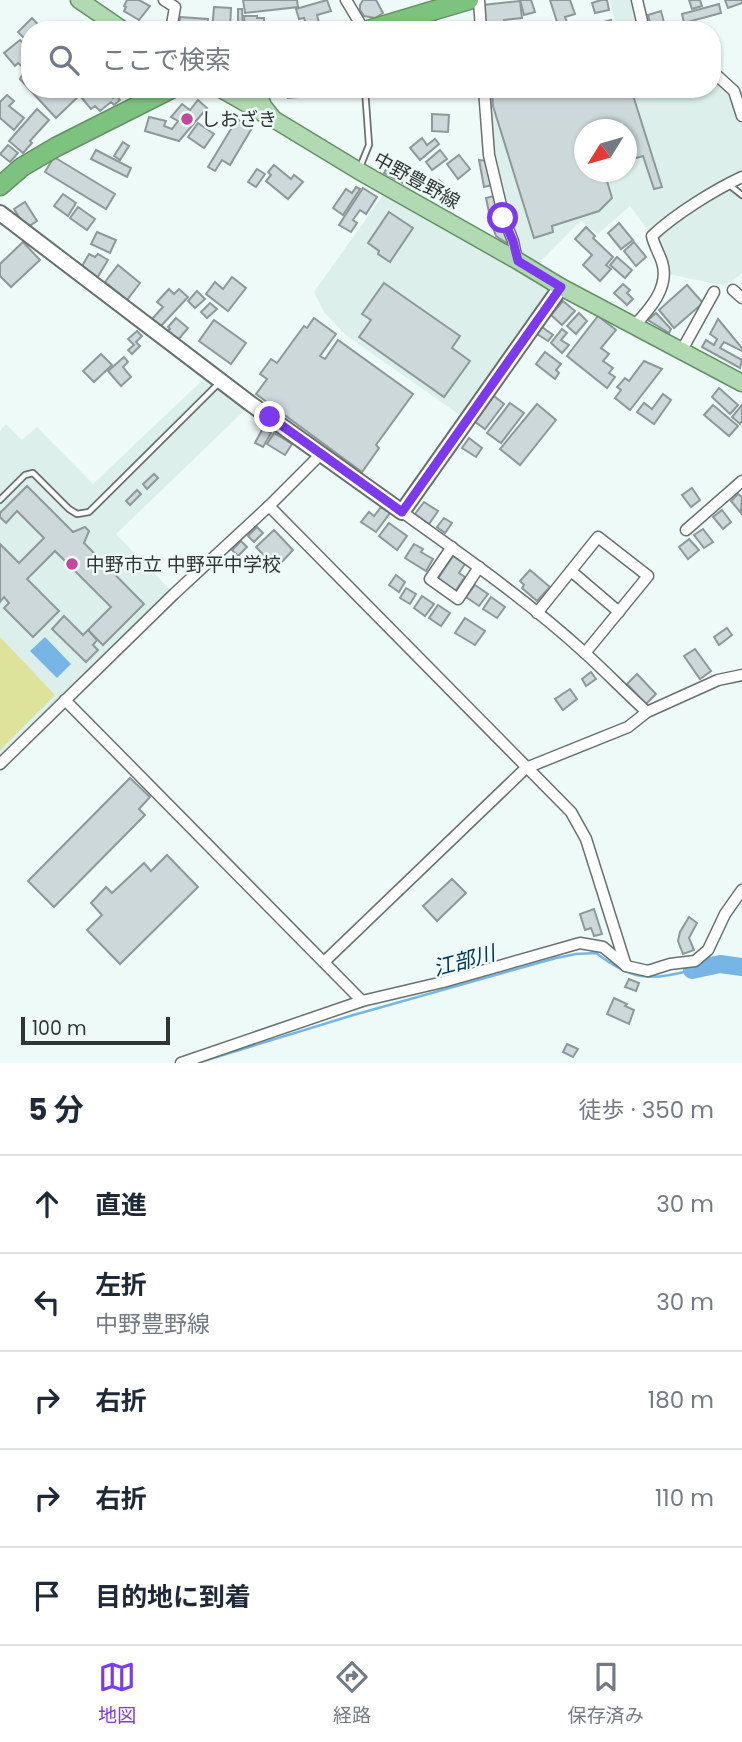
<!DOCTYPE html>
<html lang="ja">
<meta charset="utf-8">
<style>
:root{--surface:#fff;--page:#f2f2f3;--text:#1f2937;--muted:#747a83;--line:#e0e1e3;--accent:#7c3aed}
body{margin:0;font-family:Poppins,"Noto Sans JP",sans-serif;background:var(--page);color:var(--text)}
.compass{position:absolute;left:574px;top:119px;width:63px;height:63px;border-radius:50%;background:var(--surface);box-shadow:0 2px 5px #0004;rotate:233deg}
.scale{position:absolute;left:21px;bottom:18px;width:149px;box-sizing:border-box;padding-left:7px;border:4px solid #313634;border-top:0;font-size:19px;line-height:24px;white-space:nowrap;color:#313634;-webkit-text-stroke:5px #eefaf7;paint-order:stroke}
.stop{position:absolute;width:21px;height:21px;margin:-16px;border:5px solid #7c3aed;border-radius:50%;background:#fff}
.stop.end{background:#7c3aed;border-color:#fff;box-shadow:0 2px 7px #0008}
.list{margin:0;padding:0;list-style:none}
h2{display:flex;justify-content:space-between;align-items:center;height:91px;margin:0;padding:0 28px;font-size:30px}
h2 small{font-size:23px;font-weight:400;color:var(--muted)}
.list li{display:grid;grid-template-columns:46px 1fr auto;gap:21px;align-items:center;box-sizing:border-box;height:98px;padding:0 28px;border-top:2px solid var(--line)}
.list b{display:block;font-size:26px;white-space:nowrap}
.list p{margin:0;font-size:23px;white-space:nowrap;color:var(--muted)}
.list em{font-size:23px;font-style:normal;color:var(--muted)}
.icon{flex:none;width:38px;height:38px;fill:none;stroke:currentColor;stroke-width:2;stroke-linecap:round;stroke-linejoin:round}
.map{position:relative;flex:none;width:742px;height:1063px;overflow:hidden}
.search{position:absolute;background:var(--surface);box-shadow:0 2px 5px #0004;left:21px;right:21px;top:21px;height:77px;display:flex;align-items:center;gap:18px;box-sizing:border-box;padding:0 24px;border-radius:28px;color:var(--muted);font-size:26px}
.sheet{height:581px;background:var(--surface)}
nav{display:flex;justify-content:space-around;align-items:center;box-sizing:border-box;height:98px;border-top:2px solid var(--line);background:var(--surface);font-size:19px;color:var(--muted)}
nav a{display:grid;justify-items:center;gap:4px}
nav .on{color:var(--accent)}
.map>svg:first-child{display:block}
.built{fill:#dcefea;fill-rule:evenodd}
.green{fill:#dde39b}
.water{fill:#76b5e5}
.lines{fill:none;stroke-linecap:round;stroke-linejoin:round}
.stream{stroke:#76b5e5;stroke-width:2.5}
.river{stroke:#76b5e5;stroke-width:18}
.building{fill:#ccd8da;stroke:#8d989a;stroke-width:2}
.lane-casing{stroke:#67716e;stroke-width:8}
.street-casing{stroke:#67716e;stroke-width:13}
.secondary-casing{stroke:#67716e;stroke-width:18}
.primary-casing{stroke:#639165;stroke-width:19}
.highway-casing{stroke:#639165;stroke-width:21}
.lane{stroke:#fff;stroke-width:4.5}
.street{stroke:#fff;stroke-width:10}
.secondary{stroke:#fff;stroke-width:14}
.primary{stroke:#b2dab2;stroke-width:16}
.highway{stroke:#7ec27f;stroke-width:18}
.route{stroke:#7c3aed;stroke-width:9}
.poi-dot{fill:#c0499e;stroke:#eefaf7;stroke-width:2.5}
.labels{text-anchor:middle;stroke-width:5;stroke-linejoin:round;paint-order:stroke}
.poi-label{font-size:19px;fill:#313634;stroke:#eefaf7;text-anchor:start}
.street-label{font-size:19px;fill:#313634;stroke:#eefaf7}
.water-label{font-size:21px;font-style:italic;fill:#003454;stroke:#eefaf7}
</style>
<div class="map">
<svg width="742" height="1063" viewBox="0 0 742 1063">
<rect width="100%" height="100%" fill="#eefaf7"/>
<g class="built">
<polygon points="610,0 637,0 644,30 617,30"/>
<path d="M 712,72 L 734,91 L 742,90 L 742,177 L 728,184 L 742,195 L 742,273 L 725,286 L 664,273 L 652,236 L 630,206 L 598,234 L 581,221 L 533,269 L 561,287 L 467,420 L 347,336 L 324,312 L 314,292 L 388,188 L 517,260 L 489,155 L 484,89 L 712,89 ZM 584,130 L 626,130 L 626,172 L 584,172 Z"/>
<polygon points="210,373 251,404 116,534 174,594 0,764 0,431 6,424 22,440 37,427 93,484"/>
</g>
<polygon class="green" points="0,637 55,695 0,750"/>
<polygon class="water" points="45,637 71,664 57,678 30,651"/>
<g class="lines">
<path class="stream" d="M 197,1063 L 350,1016 L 556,958 L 576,954 L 596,953 C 632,980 648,982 692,970"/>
<polyline class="river" points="692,970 720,964 742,967"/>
</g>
<g class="building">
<polygon points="127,0 139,0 150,6 139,20 124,11 126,7 124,6"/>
<polygon points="243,0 297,0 298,7 245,13"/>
<polygon points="327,0 331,11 317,15 321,30 308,30 304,18 299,19 296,9"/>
<polygon points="363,0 376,0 383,13 375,18 364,16 360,10 360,5"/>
<polygon points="520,0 531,0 535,12 524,15"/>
<polygon points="550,0 570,0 575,14 565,17 567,22 558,25"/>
<polygon points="601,0 607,0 609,10 595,13 592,3"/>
<polygon points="689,0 700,0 702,6 692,9"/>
<polygon points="725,0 742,0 742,3 728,8"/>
<polygon points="520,1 522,18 504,20 505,23 486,25 483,5"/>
<polygon points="719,4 721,13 684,23 682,14"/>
<polygon points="214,7 231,8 230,30 212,30"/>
<polygon points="238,9 242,9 243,30 238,30"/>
<polygon points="661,11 666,30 652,30 648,15"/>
<polygon points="244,16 257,16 257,18 264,18 264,30 245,30"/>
<polygon points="180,17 208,19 208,28 210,30 179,30"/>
<polygon points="32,18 43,30 30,30 30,44 18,32"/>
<polygon points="611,20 614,30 601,30 600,23"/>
<polygon points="436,21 440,30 425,30 424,27"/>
<polygon points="583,23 585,30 564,30 564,29"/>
<polygon points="20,40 30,49 30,89 86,89 56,118 20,79 25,69 18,63 15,66 4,53"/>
<polygon points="90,89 101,89 103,91 106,89 113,98 116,96 120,100 114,105 111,102 100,111 95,106 91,109 81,97"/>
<polygon points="288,89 319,89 320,95 288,98"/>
<polygon points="492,89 631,89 662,187 654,189 643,156 626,161 626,130 584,130 584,172 611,172 614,179 607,181 612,198 599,211 552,226 553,232 534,238 493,106"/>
<polygon points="7,95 14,101 9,106 24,118 14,130 0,118 0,102"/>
<polygon points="198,100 207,108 179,141 145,131 149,117 166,121 164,126 172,129 178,121 171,117 182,104 190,110"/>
<polygon points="37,109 49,120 30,141 32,143 23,153 9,141"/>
<polygon points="432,114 449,115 448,132 432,131"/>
<polygon points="237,119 252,128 230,165 222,160 215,171 208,167"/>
<polygon points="198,123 214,134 204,148 188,137"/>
<polygon points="422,138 427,145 435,139 439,144 420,160 410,148"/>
<polygon points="123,142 129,146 120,160 114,156"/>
<polygon points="8,145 18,153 10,162 0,154"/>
<polygon points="96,150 131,168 127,177 91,159"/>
<polygon points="440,150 447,159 432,170 426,162"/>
<polygon points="459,155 470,169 458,179 447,164"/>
<polygon points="54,157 115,194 106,209 45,172"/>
<polygon points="391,160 423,178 416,190 384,173"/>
<polygon points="479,160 487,161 492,185 484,187"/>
<polygon points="274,165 291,179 294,175 303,182 288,199 266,181 271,175 268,172"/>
<polygon points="257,169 265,174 256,187 248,182"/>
<polygon points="432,178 437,182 439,180 446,186 436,198 424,188"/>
<polygon points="356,187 360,189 343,215 333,208 346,189 352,193"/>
<polygon points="363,188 377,197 366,214 360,210 353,220 357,223 351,232 339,225"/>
<polygon points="63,194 76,203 68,216 54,206"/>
<polygon points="494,196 499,220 491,222 486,198"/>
<polygon points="25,202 37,221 26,228 14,209"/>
<polygon points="78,207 95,219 87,230 70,218"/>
<polygon points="389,212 413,228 390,262 378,254 379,251 368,243"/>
<polygon points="501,222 505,235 510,241 508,244 496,236 492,224"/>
<polygon points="619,223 633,240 621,249 608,233"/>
<polygon points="586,227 595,236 593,238 613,257 606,265 611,269 600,281 583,265 592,255 575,239"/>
<polygon points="97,232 116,240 110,253 91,244"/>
<polygon points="23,242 40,260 11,287 0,276 0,264"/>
<polygon points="634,242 646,257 636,266 624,251"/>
<polygon points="89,254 95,257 98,254 108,260 97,278 81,268"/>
<polygon points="617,257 632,270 625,278 610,265"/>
<polygon points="118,265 140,283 127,300 105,282"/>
<polygon points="232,277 246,288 228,311 206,294 215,282 223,289"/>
<polygon points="384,283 460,336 452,348 470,361 444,397 359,337 371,320 362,314"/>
<polygon points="623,284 630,290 627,293 633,299 627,305 614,293"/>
<polygon points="687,285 703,303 674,328 659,310"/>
<polygon points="169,289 174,294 179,289 188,297 160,327 152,319 163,307 157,302"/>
<polygon points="197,291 205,299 195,308 188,301"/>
<polygon points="563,301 575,311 562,325 551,315"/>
<polygon points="210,303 217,309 207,318 201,312"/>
<polygon points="579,313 587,321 576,334 567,326"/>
<polygon points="656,313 671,329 669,333 648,320"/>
<polygon points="598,316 616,330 601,348 609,354 603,361 613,368 609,373 615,377 607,388 567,356"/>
<polygon points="176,318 188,328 177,341 167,332 170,329 168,327"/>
<polygon points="314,318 336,334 320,356 325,359 338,340 413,394 376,445 379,448 362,472 256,394 267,379 260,374 271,359 277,363 304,326 307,328"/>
<polygon points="718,319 742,348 742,351 724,342 720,348 742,360 740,368 702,347 706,340 714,345 717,339 710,334"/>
<polygon points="214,320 246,343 231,364 199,341"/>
<polygon points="542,327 553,335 548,341 537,334"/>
<polygon points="562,329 567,333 561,340 569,345 562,353 551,343"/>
<polygon points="137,331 142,336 136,342 140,346 132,354 128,350 134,345 128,339"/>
<polygon points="545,352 561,364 556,370 559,373 555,379 536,364"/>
<polygon points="101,354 112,365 94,382 83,371"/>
<polygon points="124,357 128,362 123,367 131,377 121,386 108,371"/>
<polygon points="644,361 662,369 630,410 615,398 621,390 617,387 625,378 629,381"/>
<polygon points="719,388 738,405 730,414 712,397"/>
<polygon points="663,394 671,400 654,424 637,412 644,403 652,409"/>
<polygon points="494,396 504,404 485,429 474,421"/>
<polygon points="510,403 524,413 501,443 487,433"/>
<polygon points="537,404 556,420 520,465 500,449"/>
<polygon points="713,405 738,426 729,436 704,415"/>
<polygon points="742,405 742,421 740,424 732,417"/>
<polygon points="263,428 271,433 263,447 255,443"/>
<polygon points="274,433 292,444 285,455 267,444"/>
<polygon points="469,438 482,448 476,457 462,448"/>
<polygon points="154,474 158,478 147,489 143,484"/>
<polygon points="27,486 73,532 85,527 89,531 84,543 144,604 103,645 88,630 111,607 55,551 27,579 59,611 33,637 4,608 9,603 4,597 0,602 0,544 19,563 44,538 17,511 6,523 0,517 0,513"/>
<polygon points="692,488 700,500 691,507 682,495"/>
<polygon points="137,490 141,494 130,505 126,501"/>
<polygon points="738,494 742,497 741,513 731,501"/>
<polygon points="424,502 438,511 429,524 415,514"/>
<polygon points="381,507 390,513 376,532 361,522 369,512 374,516"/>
<polygon points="722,510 731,522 723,529 713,517"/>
<polygon points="444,518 452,523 445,533 437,527"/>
<polygon points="389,523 407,536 397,550 379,536"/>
<polygon points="257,527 263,533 254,542 248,536"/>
<polygon points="703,529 713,542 704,548 694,535"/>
<polygon points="274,530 293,550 280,564 274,558 270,562 256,547"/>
<polygon points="689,539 699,550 688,559 679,547"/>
<polygon points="241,541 247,547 238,556 232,550"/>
<polygon points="414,544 423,549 421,552 433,559 426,571 405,558"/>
<polygon points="453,556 465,564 459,573 465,577 454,593 437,580"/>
<polygon points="530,570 550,587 537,601 522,588 524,585 520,581"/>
<polygon points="396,575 405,582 399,592 389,585"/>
<polygon points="475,585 488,594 479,606 466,597"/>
<polygon points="406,588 416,594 410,604 400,598"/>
<polygon points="422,596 434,604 425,616 414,608"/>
<polygon points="491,597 505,607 497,618 483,609"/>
<polygon points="438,605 450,613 441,626 429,618"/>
<polygon points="64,616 83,635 88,630 97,640 93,645 98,650 86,662 52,629"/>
<polygon points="465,618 485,631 475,645 455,633"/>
<polygon points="727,628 732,635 719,645 714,637"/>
<polygon points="695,649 711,671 700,679 684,656"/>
<polygon points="591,672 596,679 586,686 582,679"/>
<polygon points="637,674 656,694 646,704 627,684"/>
<polygon points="570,689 577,699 563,710 555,699"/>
<polygon points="130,778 150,797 139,809 145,815 54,907 28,881"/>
<polygon points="167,855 198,887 120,964 87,930 102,915 91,903 106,887 112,893 144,863 151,871"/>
<polygon points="452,879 466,893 437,921 423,906"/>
<polygon points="594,909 602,934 594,936 591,928 585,930 580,914"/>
<polygon points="689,917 697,923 689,938 694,950 683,954 678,941 680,932"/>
<polygon points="629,979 639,983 636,991 625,987"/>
<polygon points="614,998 627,1004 625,1006 634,1010 629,1024 607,1014"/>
<polygon points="567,1044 578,1049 573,1057 563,1052"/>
</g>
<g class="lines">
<g class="lane-casing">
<g id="lane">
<polyline points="360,167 369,145 365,89"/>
<polyline points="728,184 742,195"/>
<polyline points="0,500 25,475 33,473 69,509 77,514 89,512 220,382"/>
</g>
</g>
<g class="street-casing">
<g id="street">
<polyline points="164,0 175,7 171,30"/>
<polyline points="346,0 364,30"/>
<polyline points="479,0 481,30"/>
<polyline points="637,0 644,30"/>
<polyline points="712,71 734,91 742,116"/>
<polyline points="484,89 489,155 504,218 513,241 517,260"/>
<polyline points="733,290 742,298"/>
<path d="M 634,326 C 650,309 670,287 662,262 C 659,253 654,245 652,236 C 674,215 714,190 742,177"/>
<polyline points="682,350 714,292"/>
<polyline points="269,506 571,812 586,839 626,966"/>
<path d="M 402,512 C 465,557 528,601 585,653 C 606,672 626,693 647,712"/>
<polyline points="686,530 742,481"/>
<polyline points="452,547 430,579 458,599 479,567"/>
<polyline points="571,571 619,612"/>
<polyline points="537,613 598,537 648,576 585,653"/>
<polyline points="65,700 362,1001"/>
<polyline points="0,764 174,594 269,506 321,454"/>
<polyline points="324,962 526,768 628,727 647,712 718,680 742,675"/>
<polyline points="181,1063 362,1001 443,982 580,943 603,947 626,966 648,971 670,964 695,961 708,950 725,914 742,890"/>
</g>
</g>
<g class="secondary-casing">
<polyline id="secondary" points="0,213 251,404 402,512 561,287"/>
</g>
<g class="primary-casing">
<g id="primary">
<polyline points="79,0 123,30"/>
<polyline points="221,89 275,120 359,171 518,261 561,287 742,383"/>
<polyline points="257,89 263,106 271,116"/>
</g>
</g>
<g class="highway-casing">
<g id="highway">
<polyline points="368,30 469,0"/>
<polyline points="0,186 22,167 56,147 171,89"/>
</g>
</g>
<use href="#lane" class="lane"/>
<use href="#street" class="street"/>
<use href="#secondary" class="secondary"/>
<use href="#primary" class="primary"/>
<use href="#highway" class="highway"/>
</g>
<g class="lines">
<polyline class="route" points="270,417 402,512 561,287 518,261 513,241 503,218"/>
</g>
<g class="poi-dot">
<circle cx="187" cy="119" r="7"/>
<circle cx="72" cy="564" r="7"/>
</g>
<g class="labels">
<g class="poi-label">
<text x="201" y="126">しおざき</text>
<text x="86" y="571">中野市立 中野平中学校</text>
</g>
<g class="street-label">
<text transform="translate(417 180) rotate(29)" y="7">中野豊野線</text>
</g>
<g class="water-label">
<text transform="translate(464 961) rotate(-15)" y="7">江部川</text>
</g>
</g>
</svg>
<svg class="compass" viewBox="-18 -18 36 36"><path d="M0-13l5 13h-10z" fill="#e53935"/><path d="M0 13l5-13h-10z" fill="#747a83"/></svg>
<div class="scale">100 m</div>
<div class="stop" style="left:503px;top:218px"></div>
<div class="stop end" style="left:270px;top:417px"></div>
<div class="search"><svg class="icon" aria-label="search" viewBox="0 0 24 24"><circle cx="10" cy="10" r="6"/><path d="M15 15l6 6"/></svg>ここで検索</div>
</div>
<section class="sheet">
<h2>5 分<small>徒歩 · 350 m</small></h2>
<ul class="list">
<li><svg class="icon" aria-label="ahead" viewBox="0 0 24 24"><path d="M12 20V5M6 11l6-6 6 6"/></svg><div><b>直進</b></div><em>30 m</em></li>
<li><svg class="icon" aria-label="left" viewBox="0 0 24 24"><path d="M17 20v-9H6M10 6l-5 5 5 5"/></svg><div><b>左折</b><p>中野豊野線</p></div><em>30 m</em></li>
<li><svg class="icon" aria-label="right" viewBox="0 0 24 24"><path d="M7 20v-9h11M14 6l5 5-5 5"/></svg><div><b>右折</b></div><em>180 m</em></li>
<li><svg class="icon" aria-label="right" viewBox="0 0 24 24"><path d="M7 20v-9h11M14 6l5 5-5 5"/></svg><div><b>右折</b></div><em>110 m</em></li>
<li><svg class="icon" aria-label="arrive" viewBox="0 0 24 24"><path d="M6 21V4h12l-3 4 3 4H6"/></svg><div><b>目的地に到着</b></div></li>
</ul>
</section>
<nav>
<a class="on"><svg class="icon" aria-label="map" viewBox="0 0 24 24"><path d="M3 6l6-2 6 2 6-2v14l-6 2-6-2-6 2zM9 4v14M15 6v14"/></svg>地図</a>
<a><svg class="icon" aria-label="directions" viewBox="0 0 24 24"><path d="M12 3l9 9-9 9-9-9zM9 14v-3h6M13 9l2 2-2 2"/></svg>経路</a>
<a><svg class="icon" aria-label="saved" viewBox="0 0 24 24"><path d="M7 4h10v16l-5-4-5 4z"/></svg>保存済み</a>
</nav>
